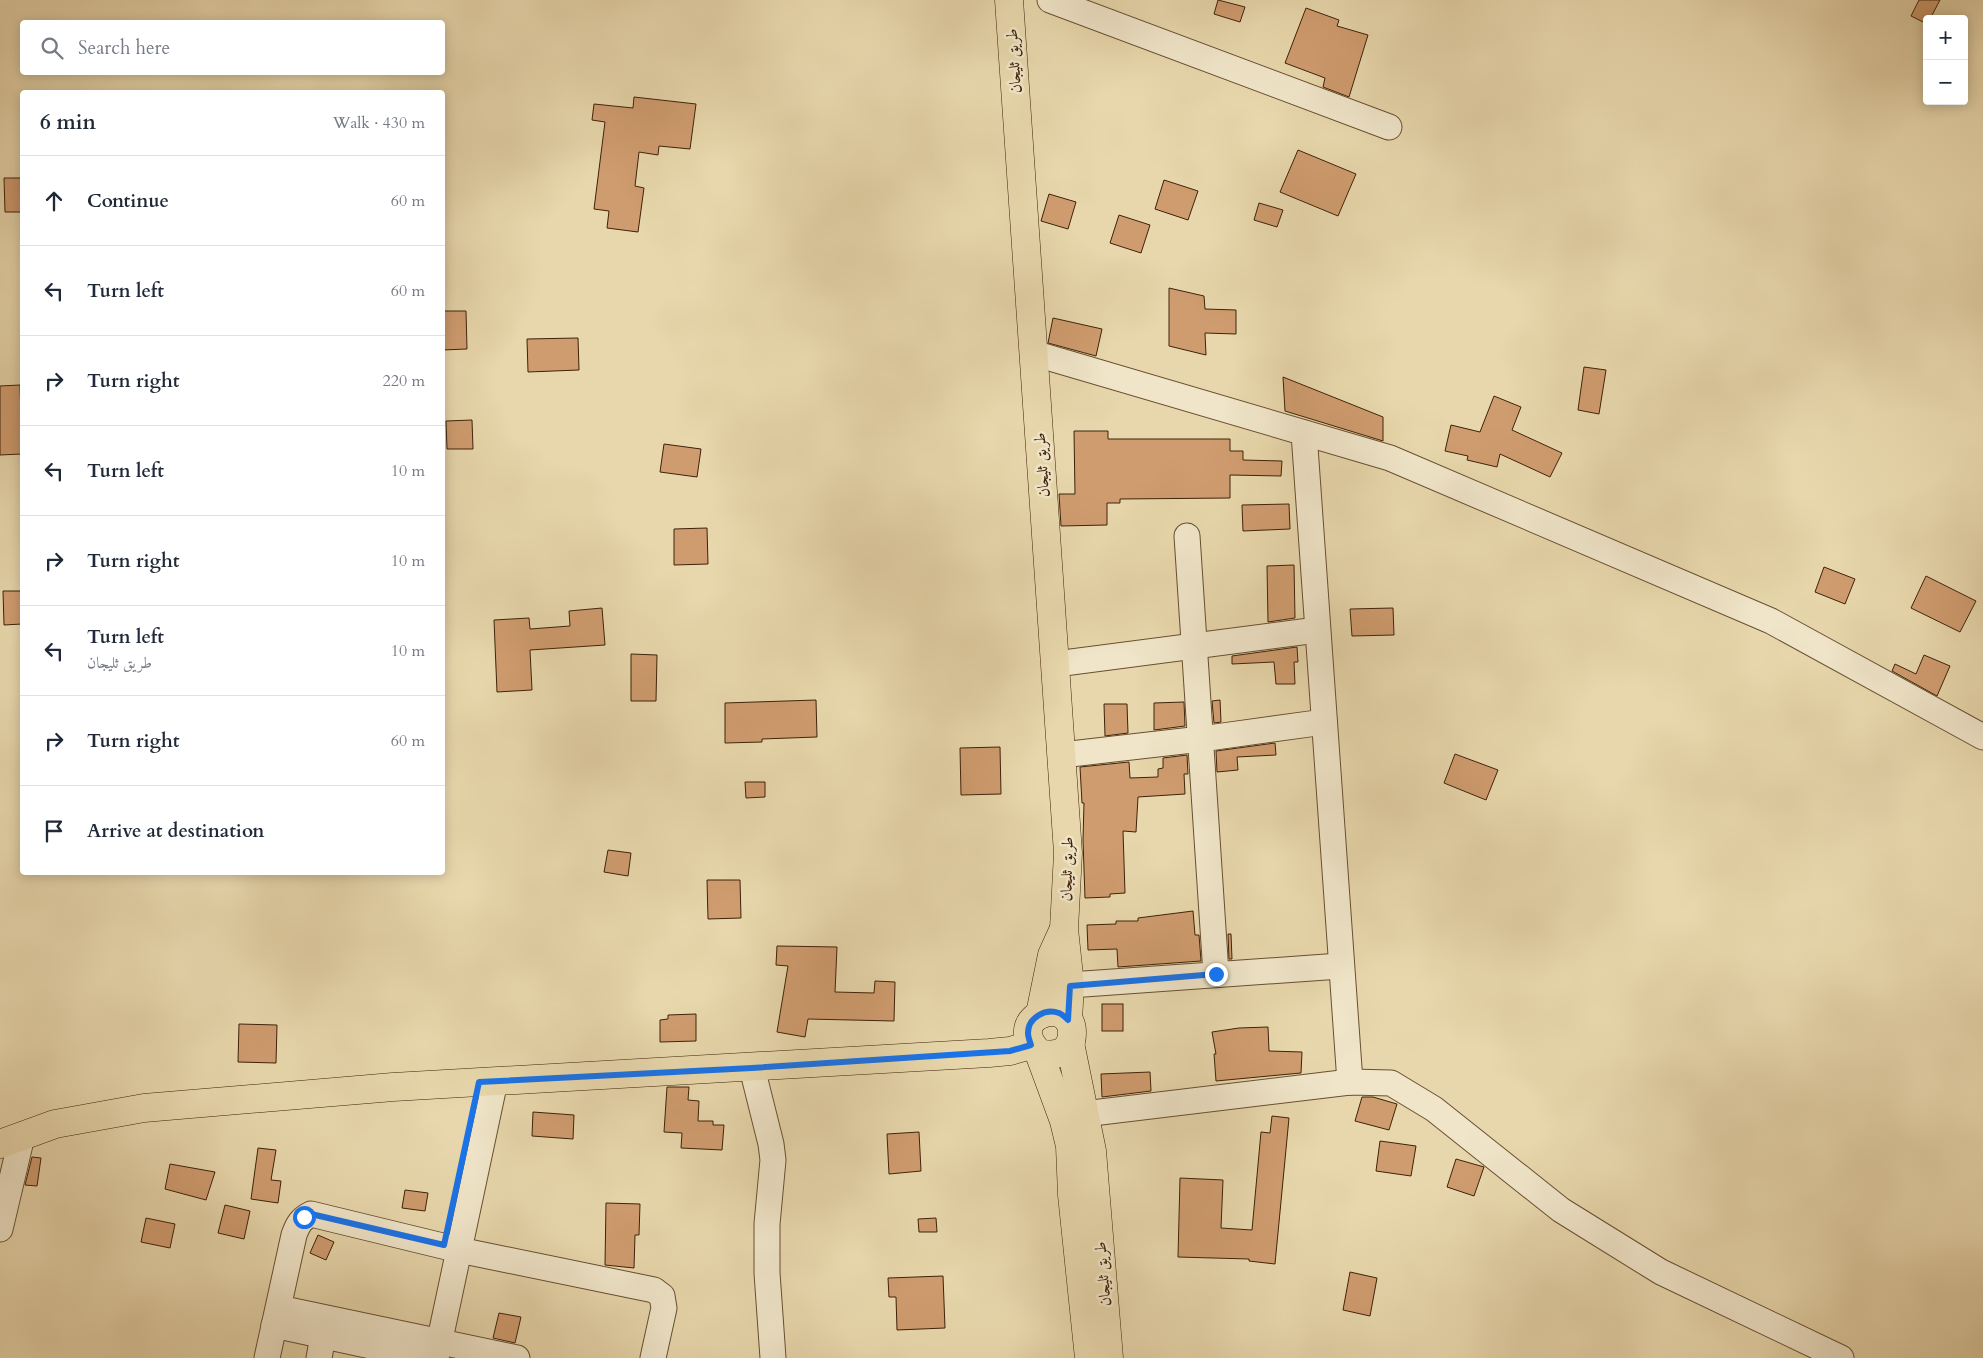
<!DOCTYPE html>
<meta charset="utf-8">
<style>
:root{--surface:#fff;--page:#f6f6f7;--text:#1f2937;--muted:#747a83;--line:#e0e1e3}
body{margin:0;font-family:Cardo,Amiri,serif;background:var(--page);color:var(--text)}
.controls{position:absolute;right:15px;top:15px;display:grid;overflow:hidden;border-radius:5px;box-shadow:0 2px 12px #0003}
.controls button{width:45px;height:45px;display:grid;place-items:center;padding:0;border:0;border-bottom:1px solid var(--line);background:var(--surface);color:var(--text);font:25px sans-serif}
.stop{position:absolute;width:15px;height:15px;margin:-11px;border:4px solid #1a73e8;border-radius:50%;background:#fff}
.stop.end{background:#1a73e8;border-color:#fff;box-shadow:0 1px 5px #0008}
.list{margin:0;padding:0;list-style:none}
h2{display:flex;justify-content:space-between;align-items:center;height:65px;margin:0;padding:0 20px;font-size:21px}
h2 small{font-size:16px;font-weight:400;color:var(--muted)}
.list li{display:grid;grid-template-columns:32px 1fr auto;gap:15px;align-items:center;box-sizing:border-box;height:90px;padding:0 20px;border-top:1px solid var(--line)}
.list b{display:block;font-size:19px;white-space:nowrap}
.list p{margin:0;font-size:16px;white-space:nowrap;color:var(--muted)}
.list em{font-size:16px;font-style:normal;color:var(--muted)}
.icon{flex:none;width:28px;height:28px;fill:none;stroke:currentColor;stroke-width:2;stroke-linecap:round;stroke-linejoin:round}
.map{position:relative;flex:none;width:1983px;height:1358px;overflow:hidden}
.search{position:absolute;background:var(--surface);box-shadow:0 2px 12px #0003;left:20px;top:20px;width:425px;height:55px;display:flex;align-items:center;gap:12px;box-sizing:border-box;padding:0 18px;border-radius:5px;color:var(--muted);font-size:19px}
.panel{position:absolute;background:var(--surface);box-shadow:0 2px 12px #0003;left:20px;top:90px;width:425px;height:785px;border-radius:5px}
.map>svg:first-child{display:block}
.building{fill:#cf9c6f;stroke:#3e2208}
.lines{fill:none;stroke-linecap:round;stroke-linejoin:round}
.minor-casing{stroke:#684f31;stroke-width:27}
.major-casing{stroke:#3e2208;stroke-width:29}
.minor{stroke:#f0e5c9;stroke-width:25}
.major{stroke:#e8d7ac;stroke-width:28}
.route{stroke:#1a73e8;stroke-width:6}
.labels{text-anchor:middle;stroke-width:5;stroke-linejoin:round;paint-order:stroke}
.street-label{font-size:16px;fill:#3e2208;stroke:#f0e5c9}
</style>
<div class="map">
<svg width="1983" height="1358" viewBox="0 0 1983 1358">
<rect width="100%" height="100%" fill="#e8d7ac"/>
<filter id="stains"><feTurbulence type="fractalNoise" baseFrequency=".004" numOctaves="4"/><feColorMatrix values="0 0 0 0 .2 0 0 0 0 .09 0 0 0 0 .02 0 0 0 .5 -.17"/></filter>
<radialGradient id="worn" r=".72"><stop offset=".6" stop-color="#630" stop-opacity="0"/><stop offset="1" stop-color="#630" stop-opacity=".3"/></radialGradient>
<g class="building">
<polygon points="1218,0 1245,7 1240,22 1214,14"/>
<polygon points="1919,0 1940,0 1930,19 1927,19 1927,24 1911,16"/>
<polygon points="1306,8 1339,20 1337,26 1368,35 1349,97 1323,87 1325,78 1285,63"/>
<polygon points="634,97 696,104 690,149 659,146 658,155 639,152 635,186 644,188 638,232 607,228 609,211 594,209 605,122 592,120 594,104 633,108"/>
<polygon points="1298,150 1356,174 1338,216 1280,192"/>
<polygon points="4,178 22,178 22,212 5,212"/>
<polygon points="1164,180 1198,191 1188,220 1155,209"/>
<polygon points="1049,194 1076,202 1068,229 1041,221"/>
<polygon points="1259,203 1283,210 1277,227 1254,220"/>
<polygon points="1119,215 1150,225 1141,253 1110,243"/>
<polygon points="1169,288 1204,296 1205,309 1236,310 1236,334 1205,333 1206,355 1169,346"/>
<polygon points="442,311 466,311 467,349 442,350"/>
<polygon points="1053,318 1102,329 1096,356 1048,343"/>
<polygon points="578,338 579,370 528,372 527,339"/>
<polygon points="1584,367 1606,370 1599,414 1578,410"/>
<polygon points="1283,377 1383,417 1383,441 1285,411"/>
<polygon points="20,385 22,454 0,455 0,386"/>
<polygon points="1494,396 1521,407 1512,430 1562,453 1550,477 1500,454 1497,467 1467,460 1468,456 1445,451 1451,425 1480,432"/>
<polygon points="472,420 473,449 447,449 446,421"/>
<polygon points="1074,431 1108,431 1108,439 1230,439 1230,451 1243,451 1243,460 1282,461 1281,476 1230,475 1230,498 1120,499 1120,503 1107,503 1107,525 1061,526 1059,494 1075,494"/>
<polygon points="664,444 701,449 697,477 660,472"/>
<polygon points="1289,504 1290,529 1243,531 1242,505"/>
<polygon points="707,528 708,564 674,565 674,529"/>
<polygon points="1294,565 1295,618 1268,622 1267,566"/>
<polygon points="1824,567 1855,579 1845,604 1815,592"/>
<polygon points="1926,576 1976,601 1960,632 1911,608"/>
<polygon points="3,591 22,591 22,624 4,625"/>
<polygon points="602,608 605,645 530,650 532,690 497,692 494,620 529,618 530,629 570,626 569,611"/>
<polygon points="1393,608 1394,635 1352,636 1350,609"/>
<polygon points="1297,647 1298,662 1294,662 1295,684 1276,684 1274,662 1232,664 1232,656"/>
<polygon points="631,654 657,655 656,701 631,701"/>
<polygon points="1924,655 1950,666 1937,696 1892,671 1895,664 1916,674"/>
<polygon points="816,700 817,737 762,739 762,742 725,743 725,703"/>
<polygon points="1220,700 1221,722 1214,723 1212,701"/>
<polygon points="1184,702 1185,726 1154,730 1154,703"/>
<polygon points="1104,704 1127,704 1128,733 1105,736"/>
<polygon points="1275,743 1276,755 1237,757 1238,770 1217,772 1216,751"/>
<polygon points="1000,747 1001,794 961,795 960,748"/>
<polygon points="1455,754 1498,770 1486,800 1444,783"/>
<polygon points="1187,755 1188,774 1184,774 1185,794 1138,797 1136,832 1123,831 1125,893 1110,894 1110,897 1085,898 1083,840 1084,803 1082,803 1080,767 1129,762 1130,778 1158,777 1158,769 1163,768 1163,758"/>
<polygon points="745,782 765,782 765,797 746,798"/>
<polygon points="608,850 631,853 628,876 604,872"/>
<polygon points="707,880 740,880 741,918 708,919"/>
<polygon points="1193,911 1195,935 1199,935 1201,961 1118,967 1117,949 1088,950 1087,925 1116,924 1116,921 1138,921 1138,918"/>
<polygon points="1228,934 1231,934 1232,959 1229,959"/>
<polygon points="777,946 837,947 835,992 874,993 875,981 895,982 894,1021 808,1019 805,1037 777,1032 788,966 776,965"/>
<rect x="1102" y="1004" width="21" height="27"/>
<polygon points="696,1014 696,1041 660,1042 660,1020 668,1019 668,1015"/>
<polygon points="239,1024 277,1025 276,1063 238,1062"/>
<polygon points="1268,1027 1269,1051 1302,1052 1301,1073 1216,1081 1214,1054 1216,1054 1212,1032 1239,1028"/>
<polygon points="1150,1072 1151,1091 1102,1097 1101,1074"/>
<polygon points="667,1087 689,1087 688,1100 699,1101 698,1121 713,1121 713,1125 724,1125 722,1150 681,1148 682,1133 664,1132"/>
<polygon points="1362,1097 1373,1097 1397,1104 1389,1130 1355,1121"/>
<polygon points="533,1112 574,1115 573,1139 532,1136"/>
<polygon points="1272,1116 1289,1118 1275,1264 1249,1261 1249,1259 1178,1257 1180,1178 1223,1180 1221,1228 1252,1230 1261,1132 1270,1133"/>
<polygon points="919,1132 921,1171 889,1174 887,1134"/>
<polygon points="1380,1141 1416,1146 1411,1176 1376,1171"/>
<polygon points="258,1148 276,1150 271,1180 281,1181 278,1203 251,1199"/>
<polygon points="32,1157 41,1158 37,1186 25,1185"/>
<polygon points="1456,1159 1484,1167 1474,1196 1447,1187"/>
<polygon points="170,1164 215,1172 206,1200 165,1189"/>
<polygon points="405,1190 428,1193 425,1211 402,1208"/>
<polygon points="606,1203 640,1204 639,1235 635,1235 634,1268 605,1265"/>
<polygon points="225,1205 250,1211 244,1239 218,1233"/>
<polygon points="146,1218 175,1224 170,1248 141,1242"/>
<polygon points="936,1218 937,1232 919,1232 918,1219"/>
<polygon points="318,1235 334,1242 326,1260 310,1253"/>
<polygon points="1350,1272 1377,1278 1370,1316 1343,1310"/>
<polygon points="943,1276 945,1328 897,1330 896,1297 889,1297 888,1278"/>
<polygon points="499,1313 521,1317 515,1343 493,1338"/>
</g>
<g class="lines">
<g class="minor-casing">
<g id="minor">
<polyline points="1050,0 1389,127"/>
<polyline points="1033,353 1390,458 1771,621 1983,737"/>
<polyline points="1304,433 1350,1082"/>
<polyline points="1187,536 1216,974"/>
<polyline points="1056,664 1317,630"/>
<polyline points="1062,755 1201,739 1324,722"/>
<polyline points="1070,985 1340,966"/>
<polyline points="752,1068 771,1144 773,1160 767,1224 767,1273 773,1358"/>
<polyline points="1066,1121 1084,1114 1350,1082 1391,1083 1434,1109 1561,1210 1661,1272 1841,1358"/>
<polyline points="0,1229 22,1136"/>
<polyline points="279,1308 517,1358"/>
<polyline points="274,1325 426,1358"/>
<path d="M 267,1358 L 294,1235 C 298,1224 301,1219 311,1214 L 459,1250 L 654,1290 L 662,1296 L 664,1308 L 653,1358"/>
<polyline points="319,1358 323,1336"/>
<polyline points="436,1358 495,1081"/>
</g>
</g>
<g class="major-casing">
<g id="major">
<polyline points="1009,0 1068,853 1064,929 1070,985 1068,1020"/>
<polyline points="1040,1014 1052,955 1062,933"/>
<polyline points="1070,1043 1092,1151 1109,1358"/>
<path d="M 1039,1053 C 1055,1057 1072,1053 1072,1033 C 1073,994 1001,1015 1039,1053 L 1064,1121 L 1070,1146 L 1072,1195 L 1089,1358"/>
<polyline points="0,1144 55,1124 144,1108 393,1087 989,1053 1010,1051 1031,1045"/>
</g>
</g>
<use href="#minor" class="minor"/>
<use href="#major" class="major"/>
</g>
<g class="lines">
<path class="route" d="M 304,1217 L 311,1214 L 444,1245 L 479,1082 L 752,1068 L 1010,1051 L 1031,1045 C 1030,1042 1028,1037 1028,1033 C 1028,1018 1045,1008 1059,1013 C 1062,1014 1066,1018 1068,1020 L 1070,986 L 1216,974"/>
</g>
<g class="labels">
<g class="street-label">
<text transform="translate(1013 61) rotate(-94)" y="6">طريق ثليجان</text>
<text transform="translate(1041 465) rotate(-94)" y="6">طريق ثليجان</text>
<text transform="translate(1066 869) rotate(-89)" y="6">طريق ثليجان</text>
<text transform="translate(1102 1274) rotate(-95)" y="6">طريق ثليجان</text>
</g>
</g>
<rect width="100%" height="100%" filter="url(#stains)"/>
<rect width="100%" height="100%" fill="url(#worn)"/>
</svg>
<div class="controls">
<button>+</button>
<button>−</button>
</div>
<div class="stop" style="left:304px;top:1217px"></div>
<div class="stop end" style="left:1216px;top:974px"></div>
<div class="search"><svg class="icon" aria-label="search" viewBox="0 0 24 24"><circle cx="10" cy="10" r="6"/><path d="M15 15l6 6"/></svg>Search here</div>
<section class="panel">
<h2>6 min<small>Walk · 430 m</small></h2>
<ul class="list">
<li><svg class="icon" aria-label="ahead" viewBox="0 0 24 24"><path d="M12 20V5M6 11l6-6 6 6"/></svg><div><b>Continue</b></div><em>60 m</em></li>
<li><svg class="icon" aria-label="left" viewBox="0 0 24 24"><path d="M17 20v-9H6M10 6l-5 5 5 5"/></svg><div><b>Turn left</b></div><em>60 m</em></li>
<li><svg class="icon" aria-label="right" viewBox="0 0 24 24"><path d="M7 20v-9h11M14 6l5 5-5 5"/></svg><div><b>Turn right</b></div><em>220 m</em></li>
<li><svg class="icon" aria-label="left" viewBox="0 0 24 24"><path d="M17 20v-9H6M10 6l-5 5 5 5"/></svg><div><b>Turn left</b></div><em>10 m</em></li>
<li><svg class="icon" aria-label="right" viewBox="0 0 24 24"><path d="M7 20v-9h11M14 6l5 5-5 5"/></svg><div><b>Turn right</b></div><em>10 m</em></li>
<li><svg class="icon" aria-label="left" viewBox="0 0 24 24"><path d="M17 20v-9H6M10 6l-5 5 5 5"/></svg><div><b>Turn left</b><p>طريق ثليجان</p></div><em>10 m</em></li>
<li><svg class="icon" aria-label="right" viewBox="0 0 24 24"><path d="M7 20v-9h11M14 6l5 5-5 5"/></svg><div><b>Turn right</b></div><em>60 m</em></li>
<li><svg class="icon" aria-label="arrive" viewBox="0 0 24 24"><path d="M6 21V4h12l-3 4 3 4H6"/></svg><div><b>Arrive at destination</b></div></li>
</ul>
</section>
</div>
